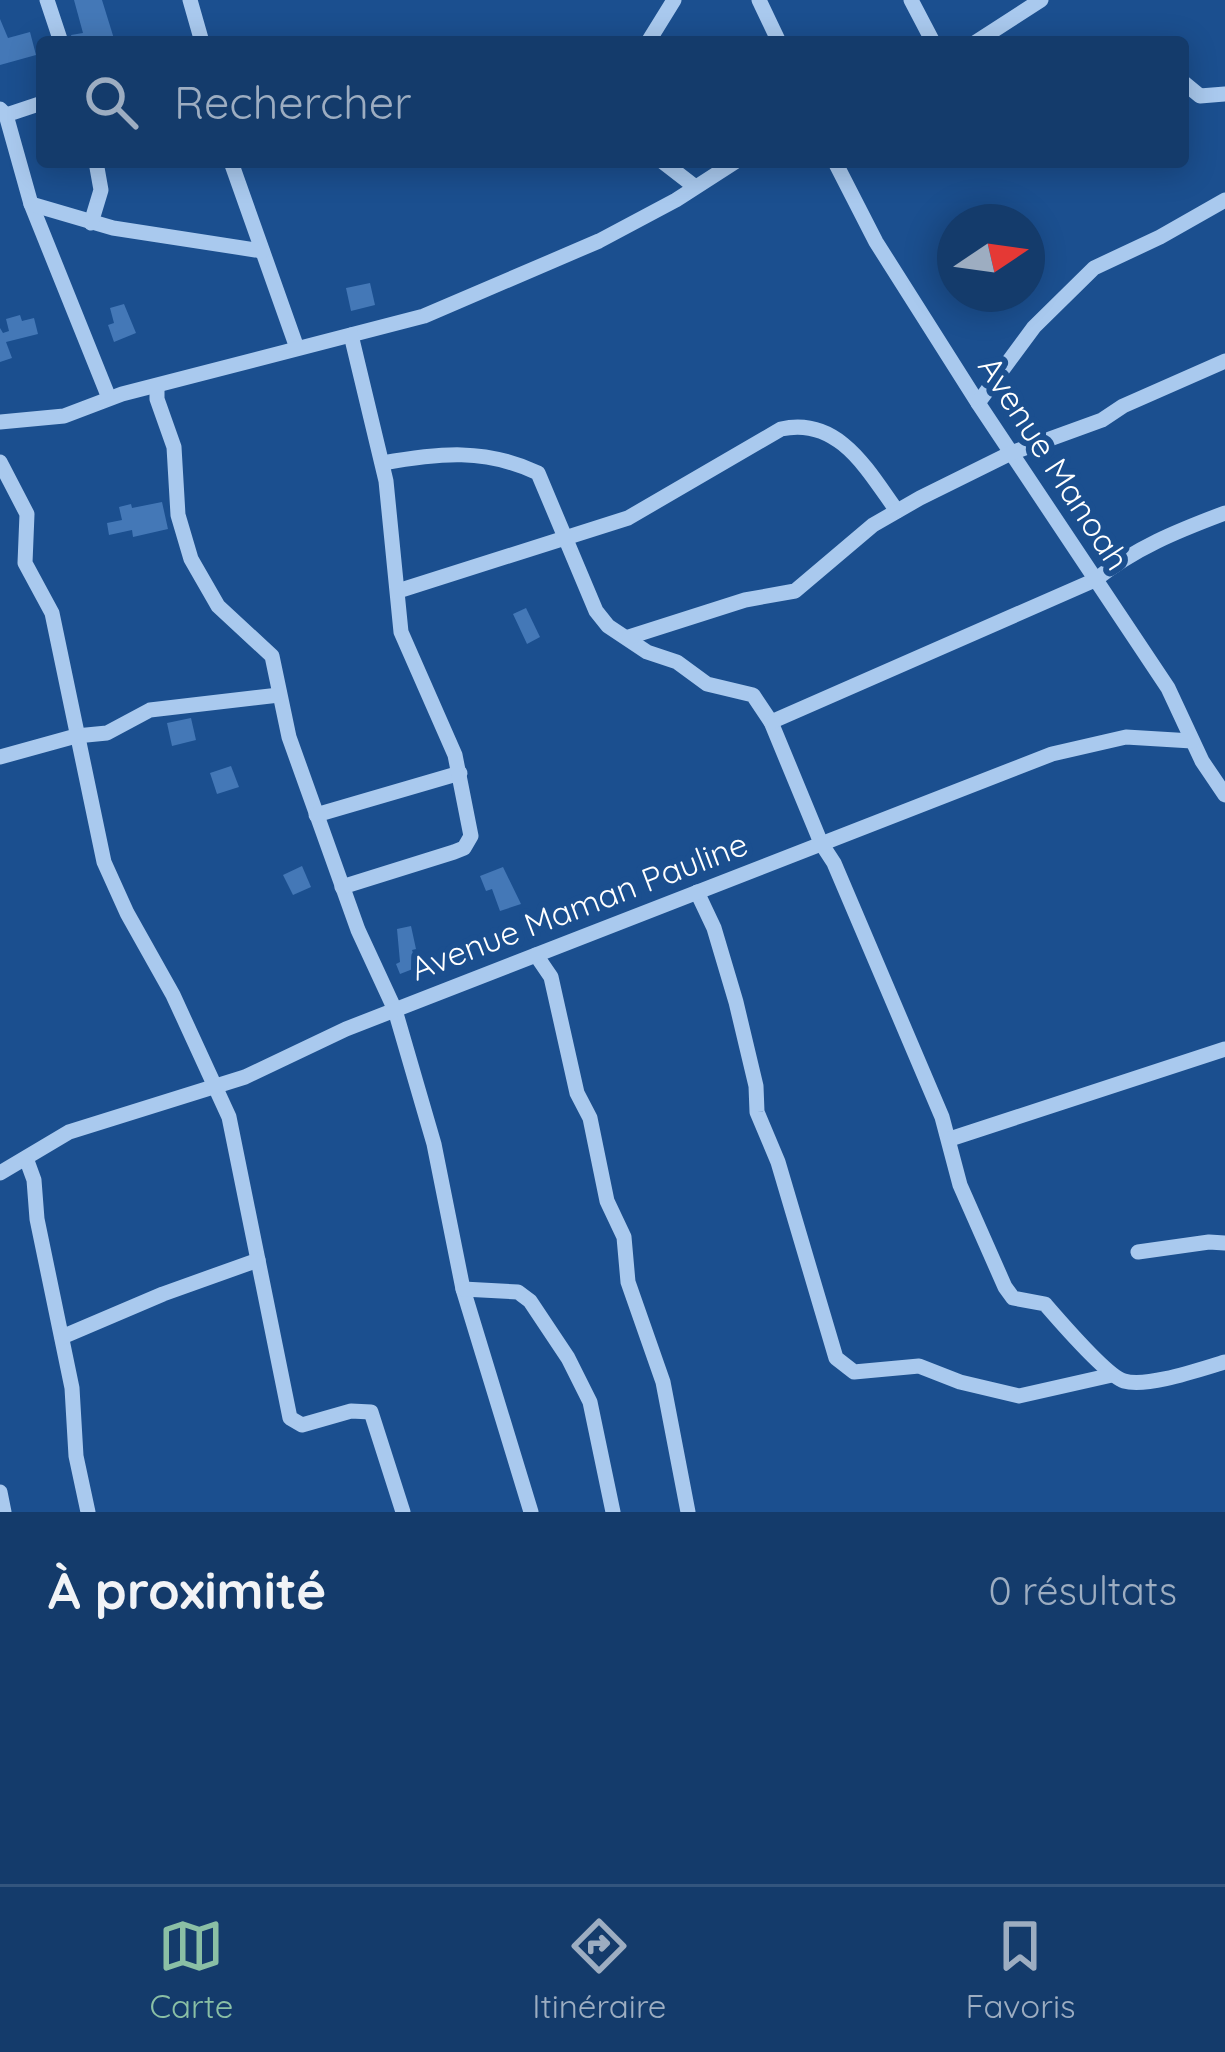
<!DOCTYPE html>
<html lang="fr">
<meta charset="utf-8">
<style>
:root{--surface:#143b6b;--page:#214673;--text:#f1f3f6;--muted:#9dadc1;--line:#33557e;--accent:#8abfa5}
body{margin:0;font-family:Quicksand,sans-serif;background:var(--page);color:var(--text)}
.compass{position:absolute;left:937px;top:204px;width:108px;height:108px;border-radius:50%;background:var(--surface);box-shadow:0 6px 30px #0003;rotate:77deg}
.list{margin:0;padding:0;list-style:none}
h2{display:flex;justify-content:space-between;align-items:center;height:156px;margin:0;padding:0 48px;font-size:51px}
h2 small{font-size:39px;font-weight:400;color:var(--muted)}
.icon{flex:none;width:66px;height:66px;fill:none;stroke:currentColor;stroke-width:2;stroke-linecap:round;stroke-linejoin:round}
.map{position:relative;flex:none;width:1225px;height:1512px;overflow:hidden}
.search{position:absolute;background:var(--surface);box-shadow:0 6px 30px #0003;left:36px;right:36px;top:36px;height:132px;display:flex;align-items:center;gap:30px;box-sizing:border-box;padding:0 42px;border-radius:12px;color:var(--muted);font-size:45px}
.sheet{height:372px;background:var(--surface)}
nav{display:flex;justify-content:space-around;align-items:center;box-sizing:border-box;height:168px;border-top:3px solid var(--line);background:var(--surface);font-size:33px;color:var(--muted)}
nav a{display:grid;justify-items:center;gap:6px}
nav .on{color:var(--accent)}
.map>svg:first-child{display:block}
.building{fill:#4478b7}
.lines{fill:none;stroke-linecap:round;stroke-linejoin:round}
.minor{stroke:#a9c9ee;stroke-width:15}
.labels{text-anchor:middle;stroke-width:12;stroke-linejoin:round;paint-order:stroke}
.street-label{font-size:33px;fill:#fff;stroke:#1b4f8f}
</style>
<div class="map">
<svg width="1225" height="1512" viewBox="0 0 1225 1512">
<rect width="100%" height="100%" fill="#1b4f8f"/>
<g class="building">
<polygon points="74,0 102,0 115,42 73,42 71,35 83,33"/>
<polygon points="0,19 8,38 30,32 36,55 0,65"/>
<polygon points="370,283 375,305 351,311 346,288"/>
<polygon points="124,304 136,333 114,342 108,325 114,323 110,308"/>
<polygon points="20,315 22,321 34,318 38,334 6,342 12,358 0,362 0,328 3,333 9,331 6,319"/>
<polygon points="162,502 168,529 133,537 132,530 109,535 107,523 122,520 119,507 131,504 132,508"/>
<polygon points="526,608 540,637 527,644 513,614"/>
<polygon points="191,718 196,740 172,746 167,723"/>
<polygon points="231,766 239,787 217,794 210,773"/>
<polygon points="302,866 311,887 293,895 283,875"/>
<polygon points="503,867 521,904 500,911 492,889 486,891 480,876"/>
<polygon points="411,926 416,949 412,950 418,967 400,974 396,964 400,962 397,929"/>
</g>
<g class="lines">
<g class="minor">
<polyline points="47,0 61,42"/>
<polyline points="190,0 202,42"/>
<polyline points="759,0 779,42"/>
<polyline points="911,0 933,42"/>
<polyline points="648,42 674,0"/>
<polyline points="976,42 1041,0"/>
<polyline points="1183,82 1200,96 1225,94"/>
<polyline points="0,109 6,115 31,204 109,398"/>
<polyline points="6,115 42,103"/>
<polyline points="231,162 297,348"/>
<polyline points="663,162 694,186"/>
<polyline points="835,162 876,242 978,403 1168,688 1202,761 1225,795"/>
<polyline points="31,204 113,228 262,251"/>
<polyline points="91,223 101,190 96,162"/>
<polyline points="157,386 157,399 174,447 178,515 191,559 218,606 272,656 289,737 358,930 395,1010 434,1144 463,1289 531,1512"/>
<polyline points="978,403 1034,327 1094,268 1160,237 1225,200"/>
<polyline points="0,422 64,416 122,394 424,316 599,241 676,200 735,162"/>
<polyline points="0,462 27,514 25,563 52,613 104,862 127,913 173,995 229,1117 290,1418 302,1425 351,1411 371,1412 403,1512"/>
<path d="M 383,463 C 439,453 485,448 538,473 L 596,611 L 608,626 L 647,652 L 677,662 L 707,684 L 753,695 L 771,722 L 821,843 L 834,863 L 942,1117 L 960,1185 L 1005,1287 L 1013,1298 L 1045,1304 C 1058,1319 1107,1376 1124,1381 C 1147,1388 1201,1369 1225,1362"/>
<path d="M 398,591 L 628,518 L 781,429 C 839,416 868,471 897,511"/>
<polyline points="629,637 745,600 795,591 873,525 920,498 1011,453 1102,420 1123,406 1225,361"/>
<path d="M 771,722 L 1095,580 C 1135,548 1177,531 1225,513"/>
<polyline points="0,757 76,736 107,733 150,710 279,695"/>
<polyline points="316,815 460,773"/>
<polyline points="342,887 454,852 464,848 471,836 455,755 401,632 386,481 351,335"/>
<polyline points="697,892 714,928 736,1002 756,1086 757,1112 778,1162 836,1358 854,1372 919,1366 960,1382 1019,1396 1112,1375"/>
<polyline points="536,955 551,977 577,1093 590,1118 607,1201 624,1237 628,1282 663,1382 688,1512"/>
<polyline points="950,1139 1225,1049"/>
<polyline points="26,1158 34,1180 37,1219 72,1388 76,1456 88,1512"/>
<polyline points="0,1173 69,1132 245,1077 346,1029 1052,754 1126,737 1192,741"/>
<polyline points="1138,1252 1209,1242 1225,1243"/>
<polyline points="463,1289 518,1292 530,1301 568,1358 590,1402 613,1512"/>
<polyline points="62,1337 163,1294 258,1260"/>
<polyline points="0,1492 4,1512"/>
</g>
</g>
<g class="labels">
<g class="street-label">
<text transform="translate(1054 463) rotate(57)" y="12">Avenue Manoah</text>
<text transform="translate(579 906) rotate(-21)" y="12">Avenue Maman Pauline</text>
</g>
</g>
</svg>
<svg class="compass" viewBox="-18 -18 36 36"><path d="M0-13l5 13h-10z" fill="#e53935"/><path d="M0 13l5-13h-10z" fill="#9dadc1"/></svg>
<div class="search"><svg class="icon" aria-label="search" viewBox="0 0 24 24"><circle cx="10" cy="10" r="6"/><path d="M15 15l6 6"/></svg>Rechercher</div>
</div>
<section class="sheet">
<h2>À proximité<small>0 résultats</small></h2>
<ul class="list">
</ul>
</section>
<nav>
<a class="on"><svg class="icon" aria-label="map" viewBox="0 0 24 24"><path d="M3 6l6-2 6 2 6-2v14l-6 2-6-2-6 2zM9 4v14M15 6v14"/></svg>Carte</a>
<a><svg class="icon" aria-label="directions" viewBox="0 0 24 24"><path d="M12 3l9 9-9 9-9-9zM9 14v-3h6M13 9l2 2-2 2"/></svg>Itinéraire</a>
<a><svg class="icon" aria-label="saved" viewBox="0 0 24 24"><path d="M7 4h10v16l-5-4-5 4z"/></svg>Favoris</a>
</nav>
